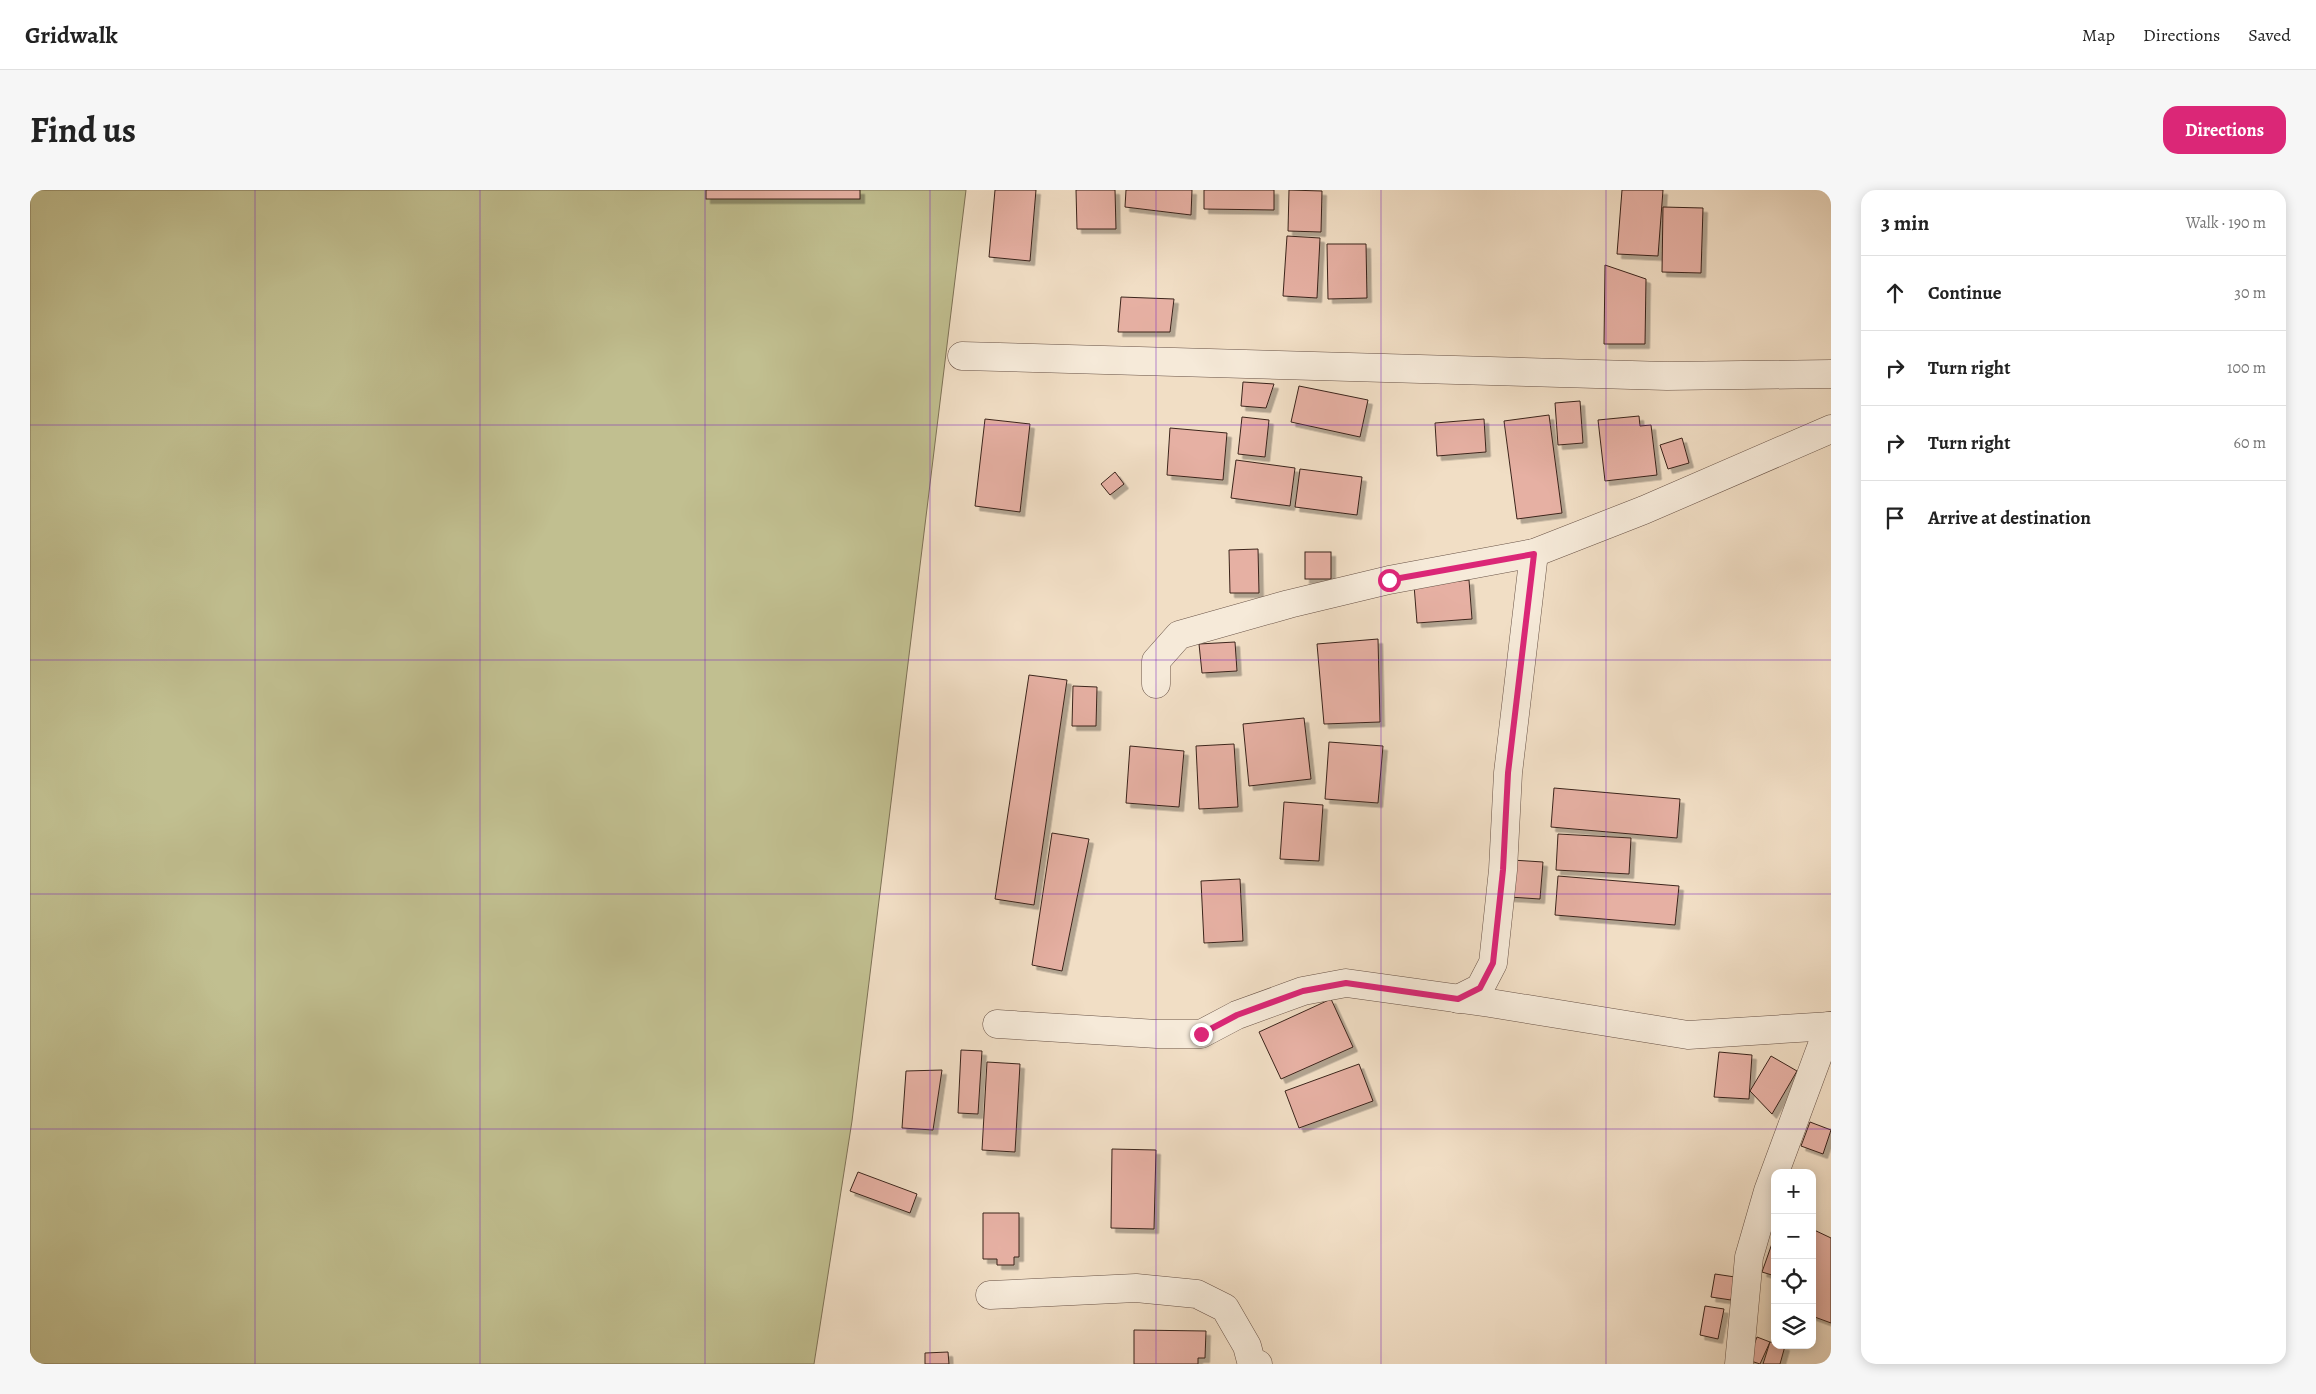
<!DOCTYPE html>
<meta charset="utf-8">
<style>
:root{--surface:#fff;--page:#f6f6f6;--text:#222;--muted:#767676;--line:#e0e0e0;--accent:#db2777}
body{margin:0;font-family:Alegreya,serif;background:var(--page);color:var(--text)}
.controls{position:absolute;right:15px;bottom:15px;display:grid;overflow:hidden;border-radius:10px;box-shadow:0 2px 12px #0003}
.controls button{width:45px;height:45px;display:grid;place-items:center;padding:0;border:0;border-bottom:1px solid var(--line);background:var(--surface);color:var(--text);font:25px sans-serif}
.stop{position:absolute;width:15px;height:15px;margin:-11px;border:4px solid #db2777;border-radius:50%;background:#fff}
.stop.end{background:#db2777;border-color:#fff;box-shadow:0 1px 5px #0008}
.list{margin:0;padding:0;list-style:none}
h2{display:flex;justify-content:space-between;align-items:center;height:65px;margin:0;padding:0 20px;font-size:21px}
h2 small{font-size:16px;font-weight:400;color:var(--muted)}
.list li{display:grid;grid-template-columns:32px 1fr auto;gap:15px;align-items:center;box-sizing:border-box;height:75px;padding:0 20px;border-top:1px solid var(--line)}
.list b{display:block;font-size:19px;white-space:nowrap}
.list em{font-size:16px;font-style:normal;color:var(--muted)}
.icon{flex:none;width:28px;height:28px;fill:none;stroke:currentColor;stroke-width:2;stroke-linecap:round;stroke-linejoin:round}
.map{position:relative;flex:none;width:1801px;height:1174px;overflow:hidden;border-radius:15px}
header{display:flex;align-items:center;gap:30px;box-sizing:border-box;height:70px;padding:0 25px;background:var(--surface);border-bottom:1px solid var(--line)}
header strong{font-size:24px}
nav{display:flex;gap:28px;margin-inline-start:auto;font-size:18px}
.intro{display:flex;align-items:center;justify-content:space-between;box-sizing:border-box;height:120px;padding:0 30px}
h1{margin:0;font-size:35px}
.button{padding:12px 22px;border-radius:15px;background:var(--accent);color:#fff;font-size:18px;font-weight:700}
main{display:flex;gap:30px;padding:0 30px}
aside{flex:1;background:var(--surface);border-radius:15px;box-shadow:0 2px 12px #0003}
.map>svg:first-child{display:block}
.green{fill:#c1bf90;stroke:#7e7256}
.building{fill:#e6b0a3;stroke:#3b241b;filter:url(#shadow)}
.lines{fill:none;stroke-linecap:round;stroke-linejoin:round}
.street-casing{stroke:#685246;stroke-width:29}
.street{stroke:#f6ead9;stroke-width:28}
.route{stroke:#db2777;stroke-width:6}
.grid{fill:none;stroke:#7b2cbf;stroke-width:1;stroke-opacity:0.55}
</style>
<header>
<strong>Gridwalk</strong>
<nav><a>Map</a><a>Directions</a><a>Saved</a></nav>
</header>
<div class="intro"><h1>Find us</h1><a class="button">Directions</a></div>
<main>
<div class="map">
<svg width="1801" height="1174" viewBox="0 0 1801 1174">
<defs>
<filter id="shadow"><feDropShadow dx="4.5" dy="4.5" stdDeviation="0" flood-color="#0004"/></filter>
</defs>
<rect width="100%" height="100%" fill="#f1dec5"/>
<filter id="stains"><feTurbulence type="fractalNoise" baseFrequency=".004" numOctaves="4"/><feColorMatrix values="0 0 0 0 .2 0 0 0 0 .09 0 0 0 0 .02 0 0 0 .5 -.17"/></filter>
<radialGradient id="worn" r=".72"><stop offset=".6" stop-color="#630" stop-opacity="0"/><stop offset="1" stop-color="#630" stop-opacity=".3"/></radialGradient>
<polygon class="green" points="0,0 936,0 822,931 784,1174 0,1174"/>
<g class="building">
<rect x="676" y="0" width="154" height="9"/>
<polygon points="965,0 1006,0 1000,71 959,67"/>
<polygon points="1046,0 1085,0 1086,39 1047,39"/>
<polygon points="1096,0 1162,0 1161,25 1095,17"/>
<polygon points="1174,0 1244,0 1244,20 1174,19"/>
<polygon points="1259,0 1292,1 1291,42 1258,41"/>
<polygon points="1592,0 1633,0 1628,66 1587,64"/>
<polygon points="1633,17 1673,18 1671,83 1632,82"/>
<polygon points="1257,46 1290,48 1287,108 1253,106"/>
<polygon points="1297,54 1336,54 1337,108 1298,109"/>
<polygon points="1575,75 1616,89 1615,154 1574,154"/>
<polygon points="1091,107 1144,109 1140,142 1088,142"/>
<polygon points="1213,192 1244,194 1236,218 1211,216"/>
<polygon points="1269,196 1338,210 1330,247 1261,232"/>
<polygon points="1550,211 1553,253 1528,255 1525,213"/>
<polygon points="1519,225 1532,323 1487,329 1474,231"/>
<polygon points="1609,226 1610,236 1621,235 1627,285 1575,291 1568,230"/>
<polygon points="1212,227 1239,230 1235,267 1208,264"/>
<polygon points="955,229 1000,234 990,322 945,316"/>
<polygon points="1454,229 1456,262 1407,266 1405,233"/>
<polygon points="1140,238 1197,243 1193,290 1137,285"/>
<polygon points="1652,248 1659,273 1638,279 1630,255"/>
<polygon points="1206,270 1265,278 1260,316 1201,308"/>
<polygon points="1270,279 1332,287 1327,325 1265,317"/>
<polygon points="1085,282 1094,294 1080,305 1071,294"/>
<polygon points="1228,359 1229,403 1200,403 1199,360"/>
<rect x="1275" y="362" width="26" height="27"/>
<polygon points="1439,390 1442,429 1387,433 1384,395"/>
<polygon points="1348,449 1350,532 1294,534 1287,454"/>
<polygon points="1205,452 1207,481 1172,483 1169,454"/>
<polygon points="999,485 1037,490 1004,715 965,709"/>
<polygon points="1043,496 1067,497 1066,536 1042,536"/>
<polygon points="1274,528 1281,589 1219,596 1213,534"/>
<polygon points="1299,552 1353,556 1348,613 1295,609"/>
<polygon points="1204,554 1208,617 1169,619 1166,556"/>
<polygon points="1100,556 1154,561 1149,617 1096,613"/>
<polygon points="1524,598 1650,609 1647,648 1521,637"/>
<polygon points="1254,612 1293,615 1289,671 1250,669"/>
<polygon points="1022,643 1059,649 1032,781 1002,775"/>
<polygon points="1528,644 1601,648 1599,684 1526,680"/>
<polygon points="1482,670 1513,672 1510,709 1479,707"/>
<polygon points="1528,686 1649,696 1645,735 1525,725"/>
<polygon points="1210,689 1213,751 1174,753 1171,691"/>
<polygon points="1301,809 1323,857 1251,889 1229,842"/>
<polygon points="931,860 952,861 948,924 928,923"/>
<polygon points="1689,862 1722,865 1719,909 1684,907"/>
<polygon points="1741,866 1767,881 1742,924 1720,901"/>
<polygon points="957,872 990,874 985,962 952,960"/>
<polygon points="1329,874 1343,911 1269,938 1255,901"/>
<polygon points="912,880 903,940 872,938 876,881"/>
<polygon points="1780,932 1801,940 1793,964 1771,956"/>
<polygon points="1082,959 1126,960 1124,1039 1081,1038"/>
<polygon points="828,982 887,1004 880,1023 820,1001"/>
<polygon points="953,1023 989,1023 989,1067 984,1067 984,1075 967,1075 967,1069 953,1069"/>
<polygon points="1782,1039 1801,1048 1801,1133 1782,1126"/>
<polygon points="1745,1045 1745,1086 1732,1082"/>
<polygon points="1685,1084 1705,1087 1701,1110 1681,1107"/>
<polygon points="1675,1116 1694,1119 1688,1149 1670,1145"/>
<polygon points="1104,1140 1176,1141 1175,1168 1168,1168 1168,1174 1104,1174"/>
<polygon points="1727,1147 1740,1152 1730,1174 1718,1170"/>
<polygon points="1740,1152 1745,1153 1745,1155 1755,1156 1750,1174 1733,1174"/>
<polygon points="918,1162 919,1174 895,1174 895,1163"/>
</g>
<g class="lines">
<g class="street-casing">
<g id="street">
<polyline points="932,166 1637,186 1801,184"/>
<polyline points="1126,494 1126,471 1149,445 1259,414 1359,390 1504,363 1614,320 1801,239"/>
<polyline points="1428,809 1450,798 1463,773 1473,680 1478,583 1504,363"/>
<polyline points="967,834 1127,844 1171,844 1207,825 1273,801 1316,793 1460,813 1658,845 1801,836"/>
<polyline points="960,1105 1106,1098 1167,1104 1195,1118 1217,1156 1221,1171 1228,1174"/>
<polyline points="1709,1174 1719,1067 1738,1001 1799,836"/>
</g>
</g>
<use href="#street" class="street"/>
</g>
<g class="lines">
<polyline class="route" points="1171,844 1207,825 1273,801 1316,793 1428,809 1450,798 1463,773 1473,680 1478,583 1504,364 1359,390"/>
</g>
<path class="grid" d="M 225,0 L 225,1174M 450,0 L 450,1174M 675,0 L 675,1174M 900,0 L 900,1174M 1126,0 L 1126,1174M 1351,0 L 1351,1174M 1576,0 L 1576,1174M 0,235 L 1801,235M 0,470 L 1801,470M 0,704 L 1801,704M 0,939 L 1801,939"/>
<rect width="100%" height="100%" filter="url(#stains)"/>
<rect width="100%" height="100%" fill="url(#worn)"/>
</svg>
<div class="controls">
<button>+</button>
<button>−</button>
<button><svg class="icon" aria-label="locate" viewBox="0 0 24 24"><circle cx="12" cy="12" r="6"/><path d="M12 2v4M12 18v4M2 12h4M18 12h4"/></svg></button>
<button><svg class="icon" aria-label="layers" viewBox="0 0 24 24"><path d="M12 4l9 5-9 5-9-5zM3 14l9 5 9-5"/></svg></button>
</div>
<div class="stop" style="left:1359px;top:390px"></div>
<div class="stop end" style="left:1171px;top:844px"></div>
</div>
<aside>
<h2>3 min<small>Walk · 190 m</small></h2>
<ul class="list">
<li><svg class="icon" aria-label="ahead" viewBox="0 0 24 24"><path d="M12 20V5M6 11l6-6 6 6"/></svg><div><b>Continue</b></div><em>30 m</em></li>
<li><svg class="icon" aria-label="right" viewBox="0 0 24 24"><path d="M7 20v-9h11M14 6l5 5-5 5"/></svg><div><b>Turn right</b></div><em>100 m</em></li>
<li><svg class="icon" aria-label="right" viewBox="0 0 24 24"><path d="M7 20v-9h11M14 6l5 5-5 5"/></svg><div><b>Turn right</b></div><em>60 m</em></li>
<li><svg class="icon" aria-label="arrive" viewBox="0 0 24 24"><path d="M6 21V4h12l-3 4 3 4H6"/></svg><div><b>Arrive at destination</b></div></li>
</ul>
</aside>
</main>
